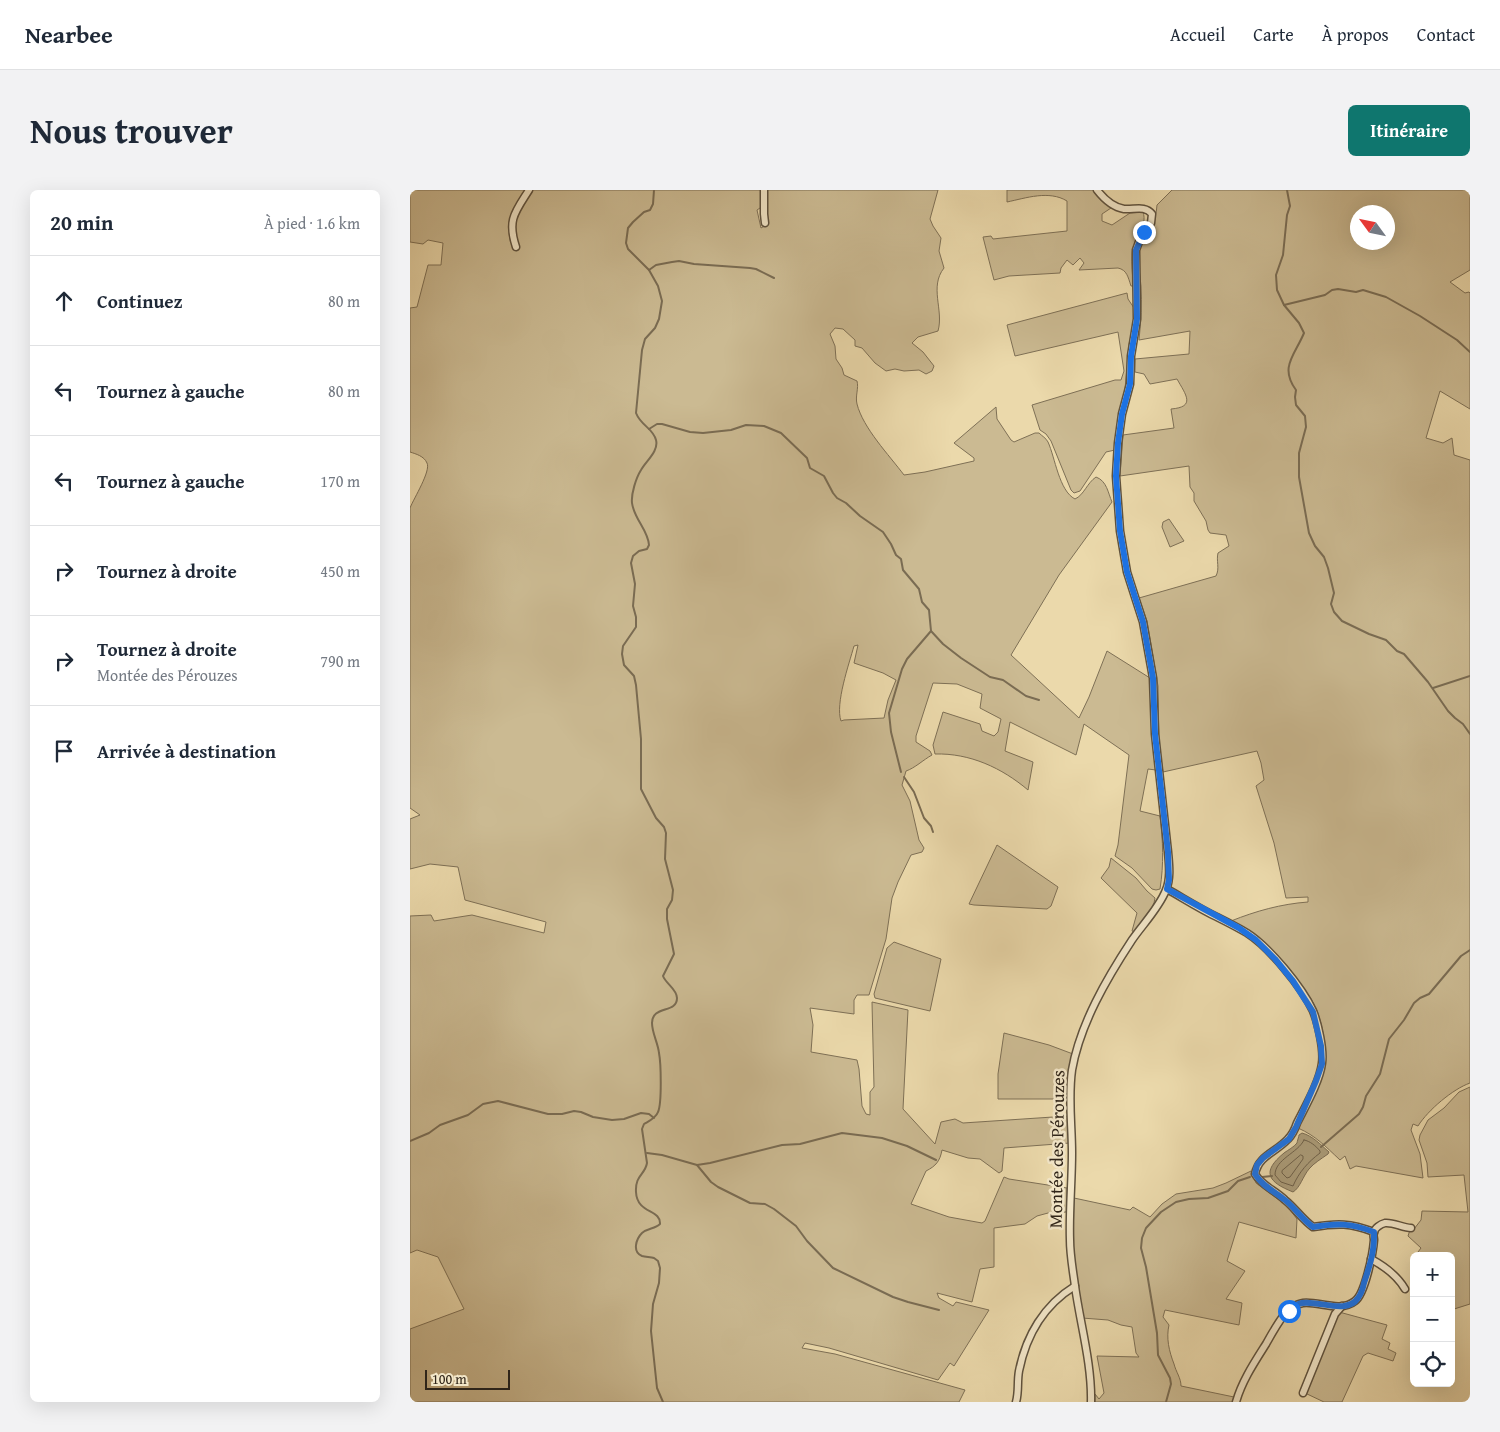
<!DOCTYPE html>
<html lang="fr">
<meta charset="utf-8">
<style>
:root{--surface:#fff;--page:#f2f2f3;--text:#1f2937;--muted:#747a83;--line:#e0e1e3;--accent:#0f766e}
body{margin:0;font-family:"Gentium Book Plus",serif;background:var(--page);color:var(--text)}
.controls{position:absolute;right:15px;bottom:15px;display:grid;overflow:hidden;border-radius:8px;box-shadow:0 5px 20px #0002}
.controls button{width:45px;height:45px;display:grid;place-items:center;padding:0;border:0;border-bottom:1px solid var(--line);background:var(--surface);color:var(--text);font:25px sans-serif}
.compass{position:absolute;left:940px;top:15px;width:45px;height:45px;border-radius:50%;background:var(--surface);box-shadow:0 5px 20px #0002;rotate:303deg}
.scale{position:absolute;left:15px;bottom:12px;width:85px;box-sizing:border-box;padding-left:5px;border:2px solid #302519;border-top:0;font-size:14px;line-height:18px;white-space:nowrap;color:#302519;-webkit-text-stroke:4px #f2e6c8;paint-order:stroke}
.stop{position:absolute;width:15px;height:15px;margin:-11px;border:4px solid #1a73e8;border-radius:50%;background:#fff}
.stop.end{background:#1a73e8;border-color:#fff;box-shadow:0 1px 5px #0008}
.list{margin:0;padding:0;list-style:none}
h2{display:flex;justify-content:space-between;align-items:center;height:65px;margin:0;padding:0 20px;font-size:21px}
h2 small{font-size:16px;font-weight:400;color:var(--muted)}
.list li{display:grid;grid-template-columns:32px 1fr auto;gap:15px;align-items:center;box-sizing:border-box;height:90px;padding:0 20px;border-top:1px solid var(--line)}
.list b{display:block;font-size:19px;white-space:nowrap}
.list p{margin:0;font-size:16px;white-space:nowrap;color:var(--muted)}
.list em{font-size:16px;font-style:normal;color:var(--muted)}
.icon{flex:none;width:28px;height:28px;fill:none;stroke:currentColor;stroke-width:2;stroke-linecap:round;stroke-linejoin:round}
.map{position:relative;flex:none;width:1060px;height:1212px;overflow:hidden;border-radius:8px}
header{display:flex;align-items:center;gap:30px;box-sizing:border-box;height:70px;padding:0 25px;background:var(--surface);border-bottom:1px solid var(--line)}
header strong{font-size:24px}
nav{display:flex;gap:28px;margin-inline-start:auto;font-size:18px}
.intro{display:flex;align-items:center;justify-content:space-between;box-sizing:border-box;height:120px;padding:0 30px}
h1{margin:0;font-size:35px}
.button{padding:12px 22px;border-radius:8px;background:var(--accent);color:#fff;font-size:18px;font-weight:700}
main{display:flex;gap:30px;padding:0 30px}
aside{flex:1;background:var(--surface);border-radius:8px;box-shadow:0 5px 20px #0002}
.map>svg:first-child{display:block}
.green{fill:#cbba92;stroke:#7e7056;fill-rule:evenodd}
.water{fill:#ab9c79;stroke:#7a6c53}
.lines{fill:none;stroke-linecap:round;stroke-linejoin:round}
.shore{stroke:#6e6049;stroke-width:1}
.stream{stroke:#7a6c53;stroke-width:2}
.street-casing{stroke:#5f523e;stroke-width:9}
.street{stroke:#f2e6c8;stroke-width:6}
.route{stroke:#1a73e8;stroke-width:6}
.labels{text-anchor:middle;stroke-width:5;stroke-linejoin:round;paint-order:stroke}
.street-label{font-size:18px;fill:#302519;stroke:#f2e6c8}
</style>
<header>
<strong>Nearbee</strong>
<nav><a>Accueil</a><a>Carte</a><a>À propos</a><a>Contact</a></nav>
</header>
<div class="intro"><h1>Nous trouver</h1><a class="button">Itinéraire</a></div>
<main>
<aside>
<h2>20 min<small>À pied · 1.6 km</small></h2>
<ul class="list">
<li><svg class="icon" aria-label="ahead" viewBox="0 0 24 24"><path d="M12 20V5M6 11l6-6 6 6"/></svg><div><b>Continuez</b></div><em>80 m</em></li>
<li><svg class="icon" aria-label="left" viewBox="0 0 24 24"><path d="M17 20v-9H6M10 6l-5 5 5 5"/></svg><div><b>Tournez à gauche</b></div><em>80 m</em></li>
<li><svg class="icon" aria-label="left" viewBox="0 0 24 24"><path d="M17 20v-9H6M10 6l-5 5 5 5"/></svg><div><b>Tournez à gauche</b></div><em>170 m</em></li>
<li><svg class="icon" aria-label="right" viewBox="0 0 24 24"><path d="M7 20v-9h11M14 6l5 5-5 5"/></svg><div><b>Tournez à droite</b></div><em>450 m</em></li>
<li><svg class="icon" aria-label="right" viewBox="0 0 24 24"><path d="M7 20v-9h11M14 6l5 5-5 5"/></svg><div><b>Tournez à droite</b><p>Montée des Pérouzes</p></div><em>790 m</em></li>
<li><svg class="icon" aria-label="arrive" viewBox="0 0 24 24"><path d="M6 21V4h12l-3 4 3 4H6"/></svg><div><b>Arrivée à destination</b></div></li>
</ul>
</aside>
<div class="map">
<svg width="1060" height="1212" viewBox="0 0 1060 1212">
<rect width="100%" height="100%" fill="#ebd9ab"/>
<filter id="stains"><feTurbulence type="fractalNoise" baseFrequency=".004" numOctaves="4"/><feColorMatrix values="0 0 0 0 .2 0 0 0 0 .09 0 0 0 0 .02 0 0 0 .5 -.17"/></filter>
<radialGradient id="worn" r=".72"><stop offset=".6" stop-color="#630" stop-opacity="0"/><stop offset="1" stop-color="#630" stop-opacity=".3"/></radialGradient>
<g class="green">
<path d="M 0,0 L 528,0 L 520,29 L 523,36 L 531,48 L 529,61 L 534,78 C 519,97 534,120 528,141 L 508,147 L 502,153 L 513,162 L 524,176 L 522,181 L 516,184 L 509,180 L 494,181 L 485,179 L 476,181 L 465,173 L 452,158 L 445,156 L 445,150 L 433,139 L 425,138 L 420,144 L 425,156 L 426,169 L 432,178 L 434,185 L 447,191 C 449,198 445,206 447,214 C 453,238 479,265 494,285 L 515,282 L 564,271 L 564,268 L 544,253 L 586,217 L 587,229 L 601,250 L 604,252 L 625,243 L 629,243 C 632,246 636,248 638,252 C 645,267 649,301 665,309 C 674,305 677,293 686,287 C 697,291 698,303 702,312 L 649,385 L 601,465 L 669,528 L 679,507 L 697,461 L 740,488 L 746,580 L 738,579 L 730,621 L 750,626 C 753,651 754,674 750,699 L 746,700 L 742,699 L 722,678 L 705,666 L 708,655 L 719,565 L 674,534 L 666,565 L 600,532 L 595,561 L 623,572 L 618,600 C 592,578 560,563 525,564 L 523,555 L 533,522 L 570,534 L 572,541 L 584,546 L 588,542 L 591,529 L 570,518 L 572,504 L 547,494 L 523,493 L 506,546 L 506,552 L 520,561 L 522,565 C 513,570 505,578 496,581 L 492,595 L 500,611 L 509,650 L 514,658 L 512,662 L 501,665 L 488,692 L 482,708 L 476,749 L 459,805 L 447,805 L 444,810 L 444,824 L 400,818 L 403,835 L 401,862 L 447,870 L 449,879 L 452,916 L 456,924 L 460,925 L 460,902 L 464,897 L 462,812 L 498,820 L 493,919 L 525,954 L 531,932 L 545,929 L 553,933 L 658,926 L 660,953 L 594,958 L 592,981 L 589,983 L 570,969 L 558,968 L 532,960 C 530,971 526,976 516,981 L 501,1014 L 539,1027 L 572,1033 L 575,1031 L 594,987 L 599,989 L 657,998 L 657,1020 L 656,1022 L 638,1023 L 627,1026 L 615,1034 L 584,1038 L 584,1077 L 570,1079 L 562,1112 L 527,1103 L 529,1108 L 543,1116 L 546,1112 L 579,1120 L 544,1176 L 540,1173 L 528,1190 L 419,1158 L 395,1153 L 392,1158 L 425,1164 L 555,1200 L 549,1212 L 0,1212 L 0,1139 L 54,1119 L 28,1067 L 7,1060 L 0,1063 L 0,726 L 21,725 L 24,731 L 62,725 L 134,743 L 136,732 L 55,710 L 48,677 L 20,674 L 0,679 L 0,629 L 10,625 L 0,618 L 0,318 C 4,308 21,281 17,273 C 14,266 6,264 0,262 L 0,118 L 7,117 L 18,75 L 31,75 L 33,53 L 18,50 L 13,54 L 0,52 ZM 356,14 L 358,34 L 351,38 L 347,20 ZM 448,455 L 444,473 L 473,483 L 486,490 L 478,510 L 474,528 L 434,530 L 431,531 C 425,514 439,474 444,456 Z"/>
<path d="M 597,0 L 684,0 L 691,10 L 701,18 L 692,24 L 692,31 L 702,35 L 720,23 L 733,22 C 738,36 724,49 722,63 C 721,74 723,85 723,96 L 721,96 C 718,87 717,80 708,78 L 669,80 L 674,73 L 670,68 L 663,75 L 657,70 L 651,78 L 650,83 L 599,86 L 584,90 L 573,47 L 581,46 L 583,49 L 657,41 L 657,11 C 639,0 616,8 597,12 Z"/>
<path d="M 762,0 L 1060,0 L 1060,80 L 1040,92 L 1055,103 L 1059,102 L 1060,103 L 1060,219 L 1030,201 L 1016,248 L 1033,253 L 1042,248 L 1044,265 L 1060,270 L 1060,893 C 1043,899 1018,920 1008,936 L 1003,934 L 1001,940 L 1010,964 L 1013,988 L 946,976 L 940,979 L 935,966 L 930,970 C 915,956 906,946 888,938 L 915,859 C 914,845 911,831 906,818 C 900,805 890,795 881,784 C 862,761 849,744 821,731 C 846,721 871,714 898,712 L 898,707 L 876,708 L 864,653 L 846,596 L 854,590 L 851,573 L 847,561 L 753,582 L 749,555 L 748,496 L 737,431 L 729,408 L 806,386 C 810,378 806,371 808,363 L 819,356 L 816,345 L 800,343 L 798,340 L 796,331 L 784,311 L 784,303 L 780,297 L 779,276 L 710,286 L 713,245 L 764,238 L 761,219 C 786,217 776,205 767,189 L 740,194 L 734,184 L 725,182 L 725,169 L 779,164 L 780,141 L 729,150 C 731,131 732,114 731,96 C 730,86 728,75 729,65 C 730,46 747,34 747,15 ZM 948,22 L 978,22 L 978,52 L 948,52 Z"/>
<polygon points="717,103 718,109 724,118 724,134 719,154 715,199 707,235 705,260 696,262 670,301 664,303 661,300 641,251 636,244 630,240 622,215 705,190 711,190 714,181 708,142 605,166 597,135"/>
<polygon points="759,329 774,351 760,357 752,337 753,332"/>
<polygon points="587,655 648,697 641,716 637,719 564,715 559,714"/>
<path d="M 701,668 L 726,688 L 737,701 L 745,708 C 744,720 731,732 724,742 L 722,741 L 727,723 L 691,688 L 699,677 Z"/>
<polygon points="484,752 531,769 520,821 465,808 464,804 477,758"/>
<polygon points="594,843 639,855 663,864 659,879 656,909 588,909 588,884"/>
<polygon points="1060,897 1060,1114 1041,1120 1041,1066 1005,1066 1011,1058 998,1046 1000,1040 1004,1039 1011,1030 1012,1021 1058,1022 1054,985 1018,987 1017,973 1009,950 1010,945 1018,930 1034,918 1049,902"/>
<path d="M 841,981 L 846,993 L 877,1016 L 887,1029 L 886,1048 L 829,1032 L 817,1071 L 835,1081 L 816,1109 L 832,1113 L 829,1135 L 755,1120 L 753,1127 L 759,1135 C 756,1148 759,1161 764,1174 C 766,1182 771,1188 771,1196 L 824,1207 L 823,1212 L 685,1212 L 685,1204 L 689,1209 L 694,1203 L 687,1166 L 729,1167 L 726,1163 L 722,1137 L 711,1135 L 698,1130 L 672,1128 L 665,1081 L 663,1053 L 664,1008 L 720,1020 L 723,1017 L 740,1027 L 752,1014 L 766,1004 L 803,998 L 816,993 Z"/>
<polygon points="929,1122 977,1135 972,1149 980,1153 978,1159 986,1163 983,1171 958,1163 953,1166 932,1212 914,1212 895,1203"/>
</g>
<path class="water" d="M 892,943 C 903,946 911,955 919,962 L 918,964 C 911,969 904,973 899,979 C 893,986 890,998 883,1002 C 858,992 851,982 874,963 C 878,960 884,957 887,953 C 887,952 889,946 889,945 Z"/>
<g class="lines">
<g class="shore">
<path d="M 894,950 C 900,951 906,956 910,961 L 910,963 C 898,972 889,982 883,996 L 871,992 L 865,985 C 865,969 888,963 894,950 Z"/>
<polygon points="891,965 893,966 893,969 880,987 877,988 872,983 872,981"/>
</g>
<g class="stream">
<path d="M 244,0 L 243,14 L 240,20 L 234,22 L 223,32 L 218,38 L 216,53 L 218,59 L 239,80 L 248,96 L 252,111 L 249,129 L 245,138 L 235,149 L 232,160 L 226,223 C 231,236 243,238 246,250 C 249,261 236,271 231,280 C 226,288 221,304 222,313 C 224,329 238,340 239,355 L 237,359 L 229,361 L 223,366 L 221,373 L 225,394 L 223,416 L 226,427 L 226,437 L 213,456 L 212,464 L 214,475 L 224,486 L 226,495 L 231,549 L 231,599 L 246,628 L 254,637 L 256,643 L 255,669 L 263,700 L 262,710 L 257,719 L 257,729 L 264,764 L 253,786 C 256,794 267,799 267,808 C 267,824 242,815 242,833 C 242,843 248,853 249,863 C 251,873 252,913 248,922 C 246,928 239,931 234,934 L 232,939 L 237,973 C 235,985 225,985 226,1002 C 227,1024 251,1019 250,1034 C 245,1039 238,1038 232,1043 C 226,1049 222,1062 232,1066 C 236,1067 241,1067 244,1068 L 248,1071 L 250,1078 L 249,1093 L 243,1114 L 241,1141 L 247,1198 L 253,1212"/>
<path d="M 877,0 L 880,16 L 877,25 L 873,65 L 866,85 L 867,100 L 874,115 L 889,133 L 894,143 C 885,165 869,177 886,200 L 885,207 L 886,215 L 895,226 L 896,237 L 889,263 L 889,287 L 899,343 L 905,356 L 914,367 L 918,378 L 924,403 L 921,414 L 924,422 L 932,431 L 959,444 L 976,450 L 987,461 L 994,464 L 1018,492 L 1038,521 L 1045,528 L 1053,534 L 1060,544"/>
<polyline points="239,80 246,75 262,72 269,71 284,74 340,78 346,79 364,88"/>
<polyline points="874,115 915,105 922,100 928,99 946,102 953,100 976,107 1010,126 1047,150 1060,162"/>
<polyline points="239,239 247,234 252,234 280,242 293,243 321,240 336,235 354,236 371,243 397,268 400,278 414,286 423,303 427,308 436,313 450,326 473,342 481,354 486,365 491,369 493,380 509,399 512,412 519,420 521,441 533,454 551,468 580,487 593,490 616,506 629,510"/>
<polyline points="1023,498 1060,486"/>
<polyline points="491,582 481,542 479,523 492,479 497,469 521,441"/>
<polyline points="494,587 504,602 514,628 521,636 523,642"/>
<polyline points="0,951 19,943 30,935 58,925 73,914 88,911 138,924 152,924 164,921 171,922 183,927 202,930 214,929 231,923 239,924 244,928"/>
<polyline points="911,957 949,924 953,917 956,906 970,884 979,849 994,830 1004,813 1010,808 1019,804 1051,766 1060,760"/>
<polyline points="237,963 252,965 287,975 300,973 372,955 390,954 432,943 472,948 497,956 526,970"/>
<polyline points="287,975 301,992 308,997 340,1013 355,1014 364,1019 386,1036 397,1051 423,1078 483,1107 498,1112 529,1120"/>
<polyline points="852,987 862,986"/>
<polyline points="756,1212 761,1194 760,1188 748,1165 747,1143 736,1077 731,1058 732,1048 736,1038 751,1022 766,1012 779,1009 798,1008 818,1001 828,991 840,987"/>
</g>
<g class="street-casing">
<g id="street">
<polyline points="354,0 354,24 355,33"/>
<path d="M 106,57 C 97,30 105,22 119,0"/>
<path d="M 757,699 C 773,708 790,719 807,727 C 817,732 827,737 837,743 C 859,757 892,797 903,821 C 908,833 914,860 912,873 C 910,891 895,917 887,933 C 885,939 882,945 878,949 C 865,963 849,965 845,984 C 852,996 865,1000 875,1010 C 885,1018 892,1029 903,1037 C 928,1033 940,1033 964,1042"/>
<path d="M 961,1069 C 974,1076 988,1087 995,1099"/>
<polyline points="893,1203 925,1124 932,1116"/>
<path d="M 606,1212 C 609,1202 607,1192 609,1181 C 616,1146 634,1115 665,1096"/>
<path d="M 681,1212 C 682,1174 670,1133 665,1096 C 663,1081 660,1065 660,1050 C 659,1021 662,992 662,963 C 662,935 658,908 662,880 C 670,834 697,788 722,750 C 733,734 749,718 756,700 C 761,688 759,674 758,662 L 745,544 L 743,488 L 733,432 L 717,382 L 710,341 L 706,286 L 708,253 L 712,224 L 720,194 L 721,166 L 727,129 L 726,60 L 730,49 L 741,33 L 742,24 C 735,15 724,20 714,19 C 702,17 694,9 687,0"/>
<path d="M 826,1212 C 832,1191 844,1173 856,1154 C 861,1145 867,1134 874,1125 C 879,1120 885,1114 893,1113 C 909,1111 930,1123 945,1111 C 955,1104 963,1063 964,1050 C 964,1048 963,1045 964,1043 C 964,1038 971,1034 975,1033 C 983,1032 993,1038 1001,1038"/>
</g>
</g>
<use href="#street" class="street"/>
</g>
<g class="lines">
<path class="route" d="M 734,42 L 726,60 L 727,129 L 721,166 L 720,194 L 712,224 L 708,253 L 706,286 L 710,341 L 717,382 L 733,432 L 743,488 L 745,544 L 758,662 L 759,690 L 757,699 L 829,738 L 846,750 L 865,769 L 883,791 L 903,822 L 911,856 L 912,874 L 906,891 L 886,937 L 879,949 L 853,968 L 847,975 L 845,984 C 852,996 864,1001 875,1010 C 885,1018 892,1029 903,1037 C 927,1033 940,1033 964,1042 L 964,1047 C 964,1063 959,1078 954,1093 C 953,1098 951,1104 948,1108 C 937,1125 908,1110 892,1113 C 887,1114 883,1117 879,1121"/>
</g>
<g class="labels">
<g class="street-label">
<text transform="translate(647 959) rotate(-89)" y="6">Montée des Pérouzes</text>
</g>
</g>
<rect width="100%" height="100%" filter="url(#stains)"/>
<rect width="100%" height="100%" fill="url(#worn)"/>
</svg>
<div class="controls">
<button>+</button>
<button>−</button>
<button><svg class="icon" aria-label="locate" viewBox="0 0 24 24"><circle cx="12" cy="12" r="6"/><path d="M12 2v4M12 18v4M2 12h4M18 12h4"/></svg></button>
</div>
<svg class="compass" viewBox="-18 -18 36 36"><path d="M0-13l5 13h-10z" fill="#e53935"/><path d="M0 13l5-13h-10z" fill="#747a83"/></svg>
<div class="scale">100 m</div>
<div class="stop" style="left:879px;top:1121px"></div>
<div class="stop end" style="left:734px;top:42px"></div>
</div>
</main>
